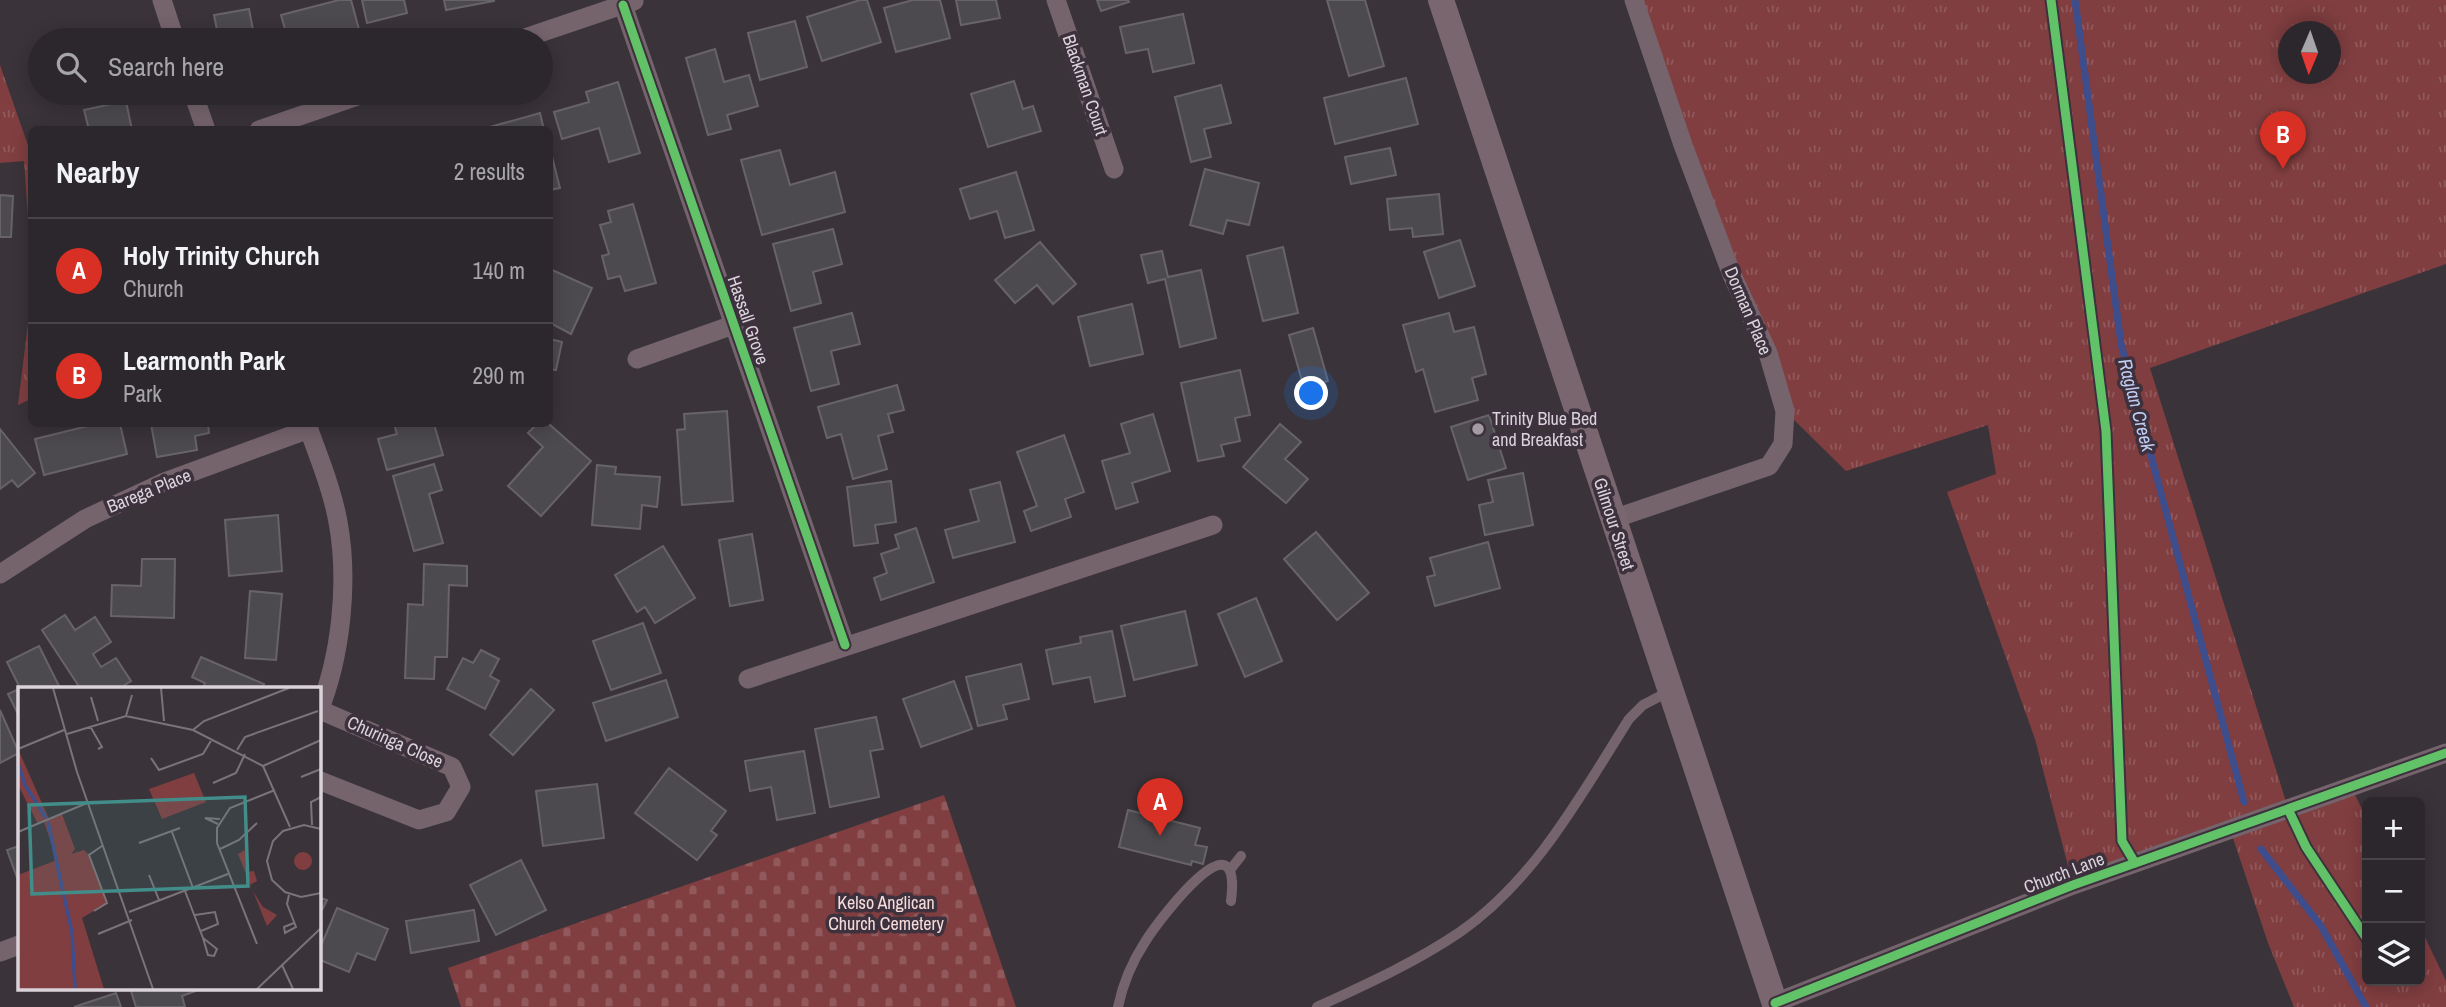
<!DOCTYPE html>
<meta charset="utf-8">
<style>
:root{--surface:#2c272c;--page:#383338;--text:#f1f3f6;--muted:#a6a5a9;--line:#484448;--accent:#d93025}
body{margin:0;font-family:"Archivo Narrow",sans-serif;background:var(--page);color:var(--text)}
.controls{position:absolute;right:21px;bottom:21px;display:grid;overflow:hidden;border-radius:10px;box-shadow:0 4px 18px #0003}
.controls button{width:63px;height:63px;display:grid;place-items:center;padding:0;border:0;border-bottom:2px solid var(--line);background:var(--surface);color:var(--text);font:35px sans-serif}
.compass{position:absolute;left:2278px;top:21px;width:63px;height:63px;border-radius:50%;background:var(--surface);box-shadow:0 4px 18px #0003;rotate:182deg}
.you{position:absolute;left:1312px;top:394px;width:24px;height:24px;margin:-18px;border:5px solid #fff;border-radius:50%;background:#1a73e8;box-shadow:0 0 0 10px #1a73e833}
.badge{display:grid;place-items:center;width:46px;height:46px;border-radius:50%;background:var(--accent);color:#fff;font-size:23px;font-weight:700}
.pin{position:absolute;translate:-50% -58px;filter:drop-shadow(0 2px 4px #0008)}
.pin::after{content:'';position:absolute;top:37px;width:24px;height:21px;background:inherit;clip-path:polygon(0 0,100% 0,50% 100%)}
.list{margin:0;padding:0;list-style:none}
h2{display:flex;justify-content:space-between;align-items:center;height:91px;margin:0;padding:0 28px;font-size:30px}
h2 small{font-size:23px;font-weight:400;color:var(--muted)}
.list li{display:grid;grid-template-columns:46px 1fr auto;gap:21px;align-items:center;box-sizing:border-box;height:105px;padding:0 28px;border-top:2px solid var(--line)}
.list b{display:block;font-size:26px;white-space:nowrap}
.list p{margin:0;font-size:23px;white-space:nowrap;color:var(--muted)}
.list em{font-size:23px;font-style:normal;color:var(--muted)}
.icon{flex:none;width:38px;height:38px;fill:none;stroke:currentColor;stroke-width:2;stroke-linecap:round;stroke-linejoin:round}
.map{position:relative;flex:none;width:2446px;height:1007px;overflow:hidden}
.search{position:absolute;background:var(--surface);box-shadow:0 4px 18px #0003;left:28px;top:28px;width:525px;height:77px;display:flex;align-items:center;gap:18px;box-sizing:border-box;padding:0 24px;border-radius:38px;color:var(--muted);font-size:26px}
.panel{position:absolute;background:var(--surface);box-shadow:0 4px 18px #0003;left:28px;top:126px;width:525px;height:301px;border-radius:10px}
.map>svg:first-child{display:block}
.grass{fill:url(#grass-tufts);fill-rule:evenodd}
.cemetery{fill:url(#cemetery-stones)}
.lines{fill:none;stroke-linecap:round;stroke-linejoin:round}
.stream{stroke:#3e4d8c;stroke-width:7}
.building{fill:#4d4a4f;stroke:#676369;stroke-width:2}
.lane{stroke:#76646d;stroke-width:10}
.street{stroke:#76646d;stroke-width:19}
.secondary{stroke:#79666f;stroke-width:26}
.cycleway-casing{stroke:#3d313d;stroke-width:13}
.cycleway{stroke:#61c268;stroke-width:9}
.poi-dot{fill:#a29ba2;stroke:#3d313d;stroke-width:2.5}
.labels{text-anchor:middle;stroke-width:7;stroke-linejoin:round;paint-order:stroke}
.street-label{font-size:18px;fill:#dad3da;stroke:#3d313d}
.poi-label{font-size:18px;fill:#dad3da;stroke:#3d313d;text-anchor:start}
.park-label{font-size:18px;fill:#f6dcdb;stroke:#3d313d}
.water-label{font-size:19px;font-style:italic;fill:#bfccf4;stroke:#3d313d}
.inset-river{fill:none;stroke:#3e4d8c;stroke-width:3.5}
.inset-road{fill:none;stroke:#7a747a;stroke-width:2}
.view{fill:#428d89;fill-opacity:0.15;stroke:#428d89;stroke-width:3.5}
.inset-edge{fill:none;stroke:#dad3da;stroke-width:3.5}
</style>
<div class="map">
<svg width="2446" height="1007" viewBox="0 0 2446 1007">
<defs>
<pattern id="grass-tufts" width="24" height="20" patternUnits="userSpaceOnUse" patternTransform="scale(1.75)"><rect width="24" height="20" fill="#803e40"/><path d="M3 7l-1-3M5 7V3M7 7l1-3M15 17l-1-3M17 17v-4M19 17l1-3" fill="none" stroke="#91595b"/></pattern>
<pattern id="cemetery-stones" width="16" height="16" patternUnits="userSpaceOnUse" patternTransform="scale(1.75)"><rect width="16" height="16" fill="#803e40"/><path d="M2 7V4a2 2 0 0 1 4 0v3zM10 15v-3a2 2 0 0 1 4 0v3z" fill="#91595b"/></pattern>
</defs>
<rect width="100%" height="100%" fill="#3a343a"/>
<g class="grass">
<path d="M 1634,0 L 2446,0 L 2446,264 L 2150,368 L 2288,808 L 2351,787 L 2367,819 L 2367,981 L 2420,981 L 2420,927 L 2446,981 L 2446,1007 L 2294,1007 L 2268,943 L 2230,829 L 2073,885 L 2035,739 L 1947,492 L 1996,474 L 1988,425 L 1846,471 L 1785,411 ZM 2288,32 L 2330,32 L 2330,74 L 2288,74 Z"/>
<polygon points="0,65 31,154 31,258 24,161 0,163"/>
<polygon points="31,299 31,399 18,405"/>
</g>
<polygon class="cemetery" points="944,795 1016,1007 461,1007 448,968"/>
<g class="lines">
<g class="stream">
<polyline points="2075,0 2121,344 2244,802"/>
<polyline points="2261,849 2321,926 2366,1007"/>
</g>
</g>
<g class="building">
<polygon points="339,0 351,0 360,33 332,40 288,40 281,15"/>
<polygon points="362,0 404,0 407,13 367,23"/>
<polygon points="444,0 494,0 494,1 446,10"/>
<polygon points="860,0 867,0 881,42 822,61 807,17"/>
<polygon points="913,0 940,0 950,38 896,52 884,8"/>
<polygon points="956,0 996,0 1000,18 961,25"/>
<polygon points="1097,0 1128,0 1129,2 1101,11"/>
<polygon points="1327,0 1365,0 1384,66 1349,76"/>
<polygon points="249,9 255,40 219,40 214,15"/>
<polygon points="1183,14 1194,63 1153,72 1148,49 1126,53 1120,27"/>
<polygon points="795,21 807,67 760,80 748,33"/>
<polygon points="92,29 96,40 59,40"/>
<polygon points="715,49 724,82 749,75 758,106 727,115 731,129 708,135 686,58"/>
<polygon points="1406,78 1418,124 1335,144 1324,98"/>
<polygon points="1014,81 1023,109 1033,106 1041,131 988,147 971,94"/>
<polygon points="618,82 640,153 609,162 599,128 562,139 554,112 589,102 586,92"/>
<polygon points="1221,85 1231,123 1204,129 1211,157 1191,162 1175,97"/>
<polygon points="76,93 101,93 79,100"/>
<polygon points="126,101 132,130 89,130 84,110"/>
<polygon points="540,113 544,130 479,130"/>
<polygon points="1390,148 1396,175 1351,184 1345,157"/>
<polygon points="550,149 560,188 550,190"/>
<polygon points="780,150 790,185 835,172 845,212 762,235 741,160"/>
<polygon points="1205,169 1259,183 1249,225 1227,220 1223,234 1190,225"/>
<polygon points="1016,172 1034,230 1005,238 997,211 970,219 960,189"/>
<polygon points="1439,194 1443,234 1413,237 1412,228 1390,230 1387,199"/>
<polygon points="0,195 13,196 11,237 0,237"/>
<polygon points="633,204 656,283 625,291 620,276 608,279 602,256 609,254 600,225 611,222 608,211"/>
<polygon points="833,229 842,264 813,272 821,303 791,311 773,244"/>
<polygon points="1460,240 1475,286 1439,298 1424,252"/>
<polygon points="1040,242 1076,284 1053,304 1037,285 1015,303 995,280"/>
<polygon points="1283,247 1298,313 1263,321 1247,256"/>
<polygon points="1162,251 1168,277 1201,270 1216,338 1180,347 1165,279 1148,283 1141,255"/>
<polygon points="550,269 592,288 571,334 550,323"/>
<polygon points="1132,304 1143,354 1090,366 1078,317"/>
<polygon points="852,313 860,344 831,351 839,384 811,391 794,328"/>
<polygon points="1449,313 1454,332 1474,327 1486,374 1472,378 1478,400 1435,412 1423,369 1416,372 1403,325"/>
<polygon points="1313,328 1328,381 1304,388 1289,335"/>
<polygon points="550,339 562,342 556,370 550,369"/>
<polygon points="1240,370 1250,415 1235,418 1240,441 1221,445 1224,456 1198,461 1181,383"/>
<polygon points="897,385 904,410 888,414 893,432 878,436 887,469 853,479 841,434 827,438 818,407"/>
<polygon points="727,411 733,501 682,505 677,430 685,429 684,414"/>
<polygon points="1153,414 1170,471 1132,483 1138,502 1116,509 1102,461 1130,453 1121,424"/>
<polygon points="1489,415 1506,468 1468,480 1451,427"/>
<polygon points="96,424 120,424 127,454 44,475 35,439"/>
<polygon points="151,424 208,424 209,433 195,436 197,450 157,457"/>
<polygon points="394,424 434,424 443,455 387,470 378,439 397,434"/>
<polygon points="537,424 549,424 591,461 541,516 508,486 543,447 528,433"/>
<polygon points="1280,424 1301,442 1285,459 1308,479 1286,503 1243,467"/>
<polygon points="0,429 35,473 18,487 12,480 0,489"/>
<polygon points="1064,435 1084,492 1065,499 1071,517 1031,531 1024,511 1037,506 1017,452"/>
<polygon points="434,464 442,490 429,494 443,543 414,551 393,476"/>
<polygon points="597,465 616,467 615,474 660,477 657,507 642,505 640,529 592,525"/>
<polygon points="1523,473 1533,525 1485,535 1479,505 1493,502 1488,480"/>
<polygon points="891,481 896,522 875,525 878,543 854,546 847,487"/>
<polygon points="1000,482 1015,542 953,558 945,530 979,521 970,490"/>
<polygon points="278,515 282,571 229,576 225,520"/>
<polygon points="916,528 934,582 881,600 874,578 887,573 881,554 899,548 895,535"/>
<polygon points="1316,532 1369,593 1337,620 1284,559"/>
<polygon points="752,534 763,600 730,606 719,540"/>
<polygon points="1488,542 1500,588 1435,606 1427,577 1435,575 1430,558"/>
<polygon points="663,546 695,598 655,623 645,607 637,612 615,575"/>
<polygon points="142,559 175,559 174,618 111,616 112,585 141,586"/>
<polygon points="424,564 467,566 467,586 449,585 447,657 435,657 434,679 405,678 408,604 423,605"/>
<polygon points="250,591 282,594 276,660 245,658"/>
<polygon points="1256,598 1282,661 1245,677 1218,614"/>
<polygon points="1185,611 1197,665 1134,680 1121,626"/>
<polygon points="65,615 75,630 95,617 111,642 93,654 101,667 116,658 131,681 120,688 80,688 42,630"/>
<polygon points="643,623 661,673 611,690 593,641"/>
<polygon points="1112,631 1125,696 1095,702 1090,677 1053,684 1046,650 1081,643 1080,637"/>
<polygon points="39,646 60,688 20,688 7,662"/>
<polygon points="481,650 499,659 490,676 499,681 485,709 447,689 463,658 473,663"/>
<polygon points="201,657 264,684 262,688 203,688 205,683 192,677"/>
<polygon points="1021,664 1029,699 1003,705 1007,719 978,726 966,677"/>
<polygon points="666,680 678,717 606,741 593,703"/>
<polygon points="954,681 972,729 921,747 903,699"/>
<polygon points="19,689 19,716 8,694"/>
<polygon points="531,689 554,710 513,755 490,735"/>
<polygon points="0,710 19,753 0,763"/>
<polygon points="876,717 883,749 870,751 879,797 830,807 815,729"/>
<polygon points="804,751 815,813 777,820 771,787 750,791 745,761"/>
<polygon points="669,768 726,811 711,831 717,835 697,860 635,813"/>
<polygon points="597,784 604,838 543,846 536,791"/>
<polygon points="1128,810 1200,828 1195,845 1207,847 1203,864 1192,861 1191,865 1119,847"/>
<polygon points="19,846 19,883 7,850"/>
<polygon points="521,860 546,910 496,935 470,885"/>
<polygon points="318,897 327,900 318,918"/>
<polygon points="337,908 388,929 375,960 357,953 349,972 318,959 318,953"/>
<polygon points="474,910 479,941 411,953 406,921"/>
<polygon points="130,988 195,988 196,991 182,996 185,1007 136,1007"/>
<polygon points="116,993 121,1007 74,1007"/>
</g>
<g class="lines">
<g class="lane">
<polyline points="1230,870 1241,856"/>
<path d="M 1118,1007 C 1123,983 1132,962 1145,942 C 1158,921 1243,808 1231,901"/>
<path d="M 1317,1007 C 1365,985 1416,962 1460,932 C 1535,880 1581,795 1629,719 L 1643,705 L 1670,691"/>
</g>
<g class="street">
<polyline points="162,0 175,40"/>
<polyline points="1056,0 1114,169"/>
<polyline points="623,5 845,645"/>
<polyline points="519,40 634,1"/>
<polyline points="193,93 206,130"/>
<polyline points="259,130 366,93"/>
<polyline points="637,359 733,325"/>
<path d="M 307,424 C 318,456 332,488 338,522 C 349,582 341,657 318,713"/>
<polyline points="1613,519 1769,466 1783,444 1785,411 1768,353 1732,275 1683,145 1634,0"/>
<polyline points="0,574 85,519 162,483 309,429"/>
<polyline points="748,679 1213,525"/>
<polyline points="318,780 419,820 446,812 461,787 452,767 320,710"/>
<polyline points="0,952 19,945"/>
<polyline points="1775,1003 2073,885 2446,753"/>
</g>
<polyline class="secondary" points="1441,0 1776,1007"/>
<g class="cycleway-casing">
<g id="cycleway">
<polyline points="2051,0 2106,431 2122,841 2135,863"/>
<polyline points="623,5 845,645"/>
<polyline points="2288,809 2306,847 2367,939"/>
<polyline points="1775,1003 2073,885 2446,753"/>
</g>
</g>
<use href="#cycleway" class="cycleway"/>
</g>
<circle class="poi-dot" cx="1478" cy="429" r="7"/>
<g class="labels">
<g class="street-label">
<text transform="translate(1085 85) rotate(71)" y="6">Blackman Court</text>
<text transform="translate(1748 311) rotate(67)" y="6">Dorman Place</text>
<text transform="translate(748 320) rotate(71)" y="6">Hassall Grove</text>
<text transform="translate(149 491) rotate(-22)" y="6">Barega Place</text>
<text transform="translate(1614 524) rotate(72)" y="6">Gilmour Street</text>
<text transform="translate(395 742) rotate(24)" y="6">Churinga Close</text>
<text transform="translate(2064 873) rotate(-21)" y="6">Church Lane</text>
</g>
<g class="poi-label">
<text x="1492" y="425">Trinity Blue Bed<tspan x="1492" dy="21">and Breakfast</tspan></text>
</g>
<g class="park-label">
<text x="886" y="909">Kelso Anglican<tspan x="886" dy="21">Church Cemetery</tspan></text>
</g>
<g class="water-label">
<text transform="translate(2137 405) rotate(75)" y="7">Raglan Creek</text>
</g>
</g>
<g transform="translate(18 687)">
<rect width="303" height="303" fill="#3a343a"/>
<path d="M 0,62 L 31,132 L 44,127 L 57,162 L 53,167 L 66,163 L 71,168 L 89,216 L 64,231 L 86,302 L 0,302 L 0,188 L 39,173 L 26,135 L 20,137 L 0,98 ZM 227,163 L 228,185 L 236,184 L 239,194 L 232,198 L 236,206 L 245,220 L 259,228 L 249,239 L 220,167 ZM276 174a9 9 0 1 1 18 0a9 9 0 1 1-18 0Z" fill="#803e40"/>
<path d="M 176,86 L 188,115 L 144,132 L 131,102 Z" fill="#803e40"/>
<path class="inset-river" d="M 0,77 L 7,98 L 28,131M 30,135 L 54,246 L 57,302"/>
<path class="inset-road" d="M 35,1 L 59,85 L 135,302M 143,1 L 146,34M 73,10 L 80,34M 108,29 L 114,8M 72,39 L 84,60 L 80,62M 175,43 L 186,34 L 271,1M 49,47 L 108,29 L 175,43 L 245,79 L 272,140M 0,62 L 46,43M 219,63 L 227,50 L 300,24M 133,71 L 141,83 L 185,67 L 194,52M 245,79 L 303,53M 283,90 L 303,82M 195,96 L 218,86 L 227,67M 200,137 L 187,131 L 202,132M 294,138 L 293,115 L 303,110M 303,142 L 286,138 L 265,144 L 255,154 L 249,174 L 254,193 L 267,205 L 283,210 L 303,206M 0,145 L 69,116M 154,145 L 175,201M 121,156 L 162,141M 202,162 L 221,153 L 239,136M 131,188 L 141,213M 167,204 L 185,251 L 199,262 L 196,269 L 190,268 L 185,251M 271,208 L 269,217 L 278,240 L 267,246 L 266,240 L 276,236M 76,224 L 89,216 L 71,168 L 84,159M 111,225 L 210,187M 177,228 L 197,225 L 200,237 L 183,244M 232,239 L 239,257 L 199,156 L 199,141 L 212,121 L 257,103M 80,247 L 114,233M 264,278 L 275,302M 239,302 L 303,241"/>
<path class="view" d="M 227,110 L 230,199 L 14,207 L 11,118 Z"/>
<rect width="303" height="303" class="inset-edge"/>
</g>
</svg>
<div class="controls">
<button>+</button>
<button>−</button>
<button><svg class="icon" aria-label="layers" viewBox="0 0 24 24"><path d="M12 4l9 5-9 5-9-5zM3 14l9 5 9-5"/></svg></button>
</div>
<svg class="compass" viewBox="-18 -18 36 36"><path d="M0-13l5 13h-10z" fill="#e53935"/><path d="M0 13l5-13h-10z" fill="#a6a5a9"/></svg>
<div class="you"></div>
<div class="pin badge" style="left:1160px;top:836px">A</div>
<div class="pin badge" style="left:2283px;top:169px">B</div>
<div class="search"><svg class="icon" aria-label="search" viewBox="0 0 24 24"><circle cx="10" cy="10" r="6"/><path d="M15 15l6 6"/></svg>Search here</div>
<section class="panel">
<h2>Nearby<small>2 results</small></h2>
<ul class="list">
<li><span class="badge">A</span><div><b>Holy Trinity Church</b><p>Church</p></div><em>140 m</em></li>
<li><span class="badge">B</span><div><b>Learmonth Park</b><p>Park</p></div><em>290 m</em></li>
</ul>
</section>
</div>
